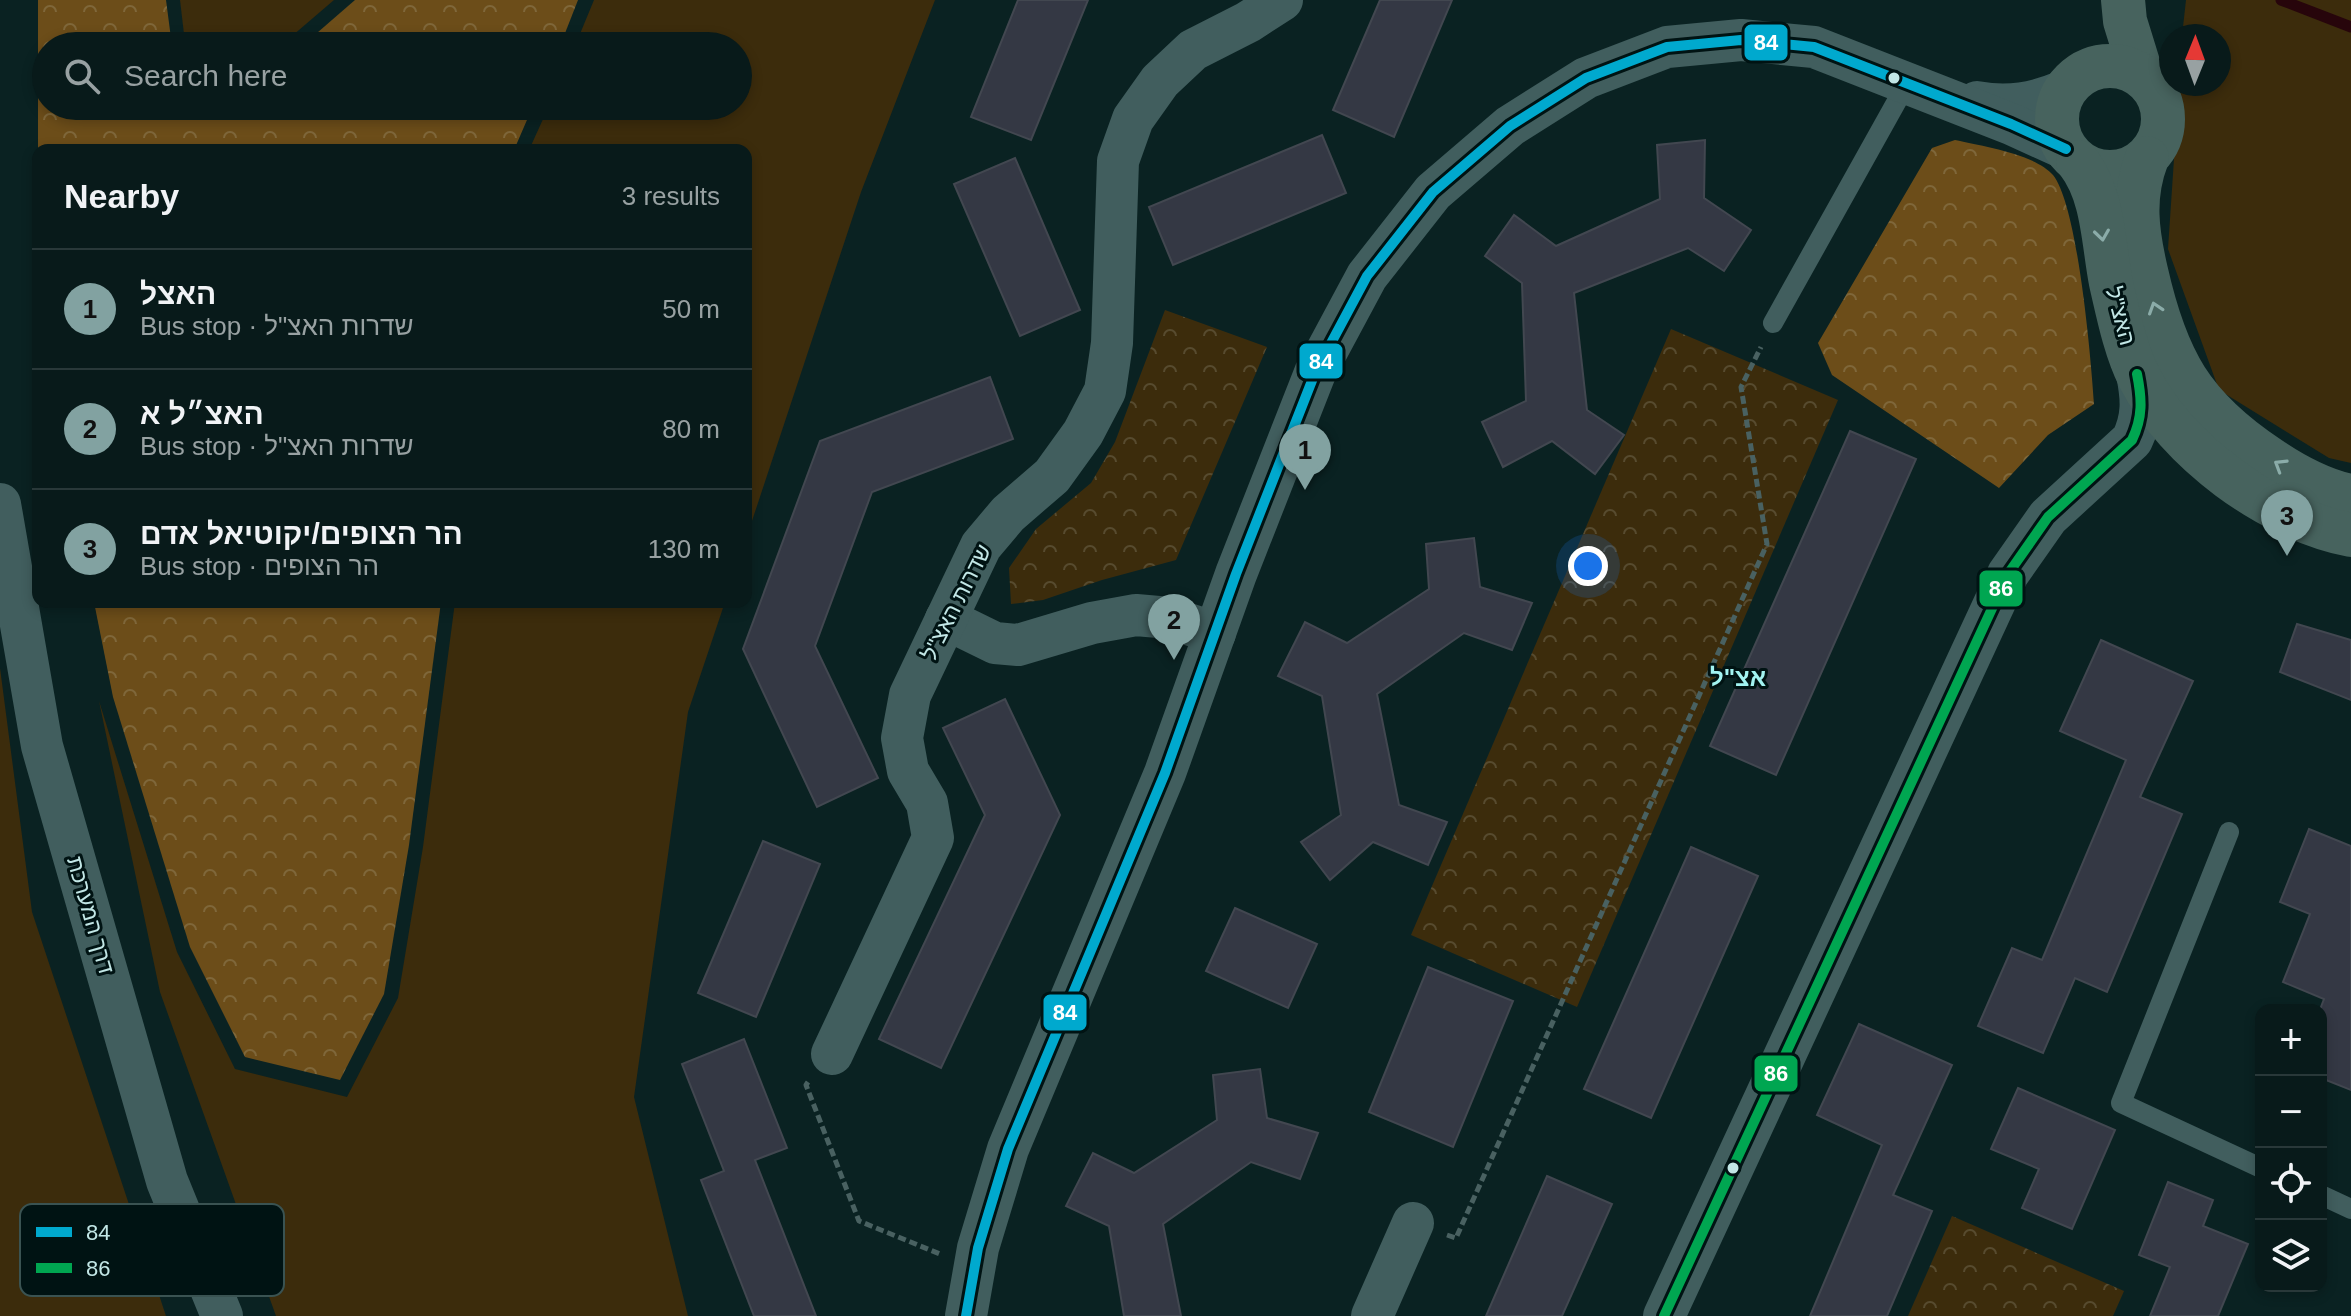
<!DOCTYPE html>
<meta charset="utf-8">
<style>
:root{--surface:#081a1a;--page:#112323;--text:#f1f3f6;--muted:#98a1a2;--line:#293839;--accent:#82a2a1}
body{margin:0;font-family:Arial,"Noto Sans Hebrew",sans-serif;background:var(--page);color:var(--text)}
.controls{position:absolute;right:24px;bottom:24px;display:grid;overflow:hidden;border-radius:16px;box-shadow:0 4px 12px #0003}
.controls button{width:72px;height:72px;display:grid;place-items:center;padding:0;border:0;border-bottom:2px solid var(--line);background:var(--surface);color:var(--text);font:40px sans-serif}
.compass{position:absolute;left:2159px;top:24px;width:72px;height:72px;border-radius:50%;background:var(--surface);box-shadow:0 4px 12px #0003;rotate:1deg}
.you{position:absolute;left:1588px;top:566px;width:28px;height:28px;margin:-20px;border:6px solid #fff;border-radius:50%;background:#1a73e8;box-shadow:0 0 0 12px #1a73e833}
.badge{display:grid;place-items:center;width:52px;height:52px;border-radius:50%;background:var(--accent);color:#111;font-size:26px;font-weight:700}
.pin{position:absolute;translate:-50% -66px;filter:drop-shadow(0 2px 4px #0008)}
.pin::after{content:'';position:absolute;top:42px;width:28px;height:24px;background:inherit;clip-path:polygon(0 0,100% 0,50% 100%)}
.list{margin:0;padding:0;list-style:none}
h2{display:flex;justify-content:space-between;align-items:center;height:104px;margin:0;padding:0 32px;font-size:34px}
h2 small{font-size:26px;font-weight:400;color:var(--muted)}
.list li{display:grid;grid-template-columns:52px 1fr auto;gap:24px;align-items:center;box-sizing:border-box;height:120px;padding:0 32px;border-top:2px solid var(--line)}
.list b{display:block;font-size:30px;white-space:nowrap}
.list p{margin:0;font-size:26px;white-space:nowrap;color:var(--muted)}
.list em{font-size:26px;font-style:normal;color:var(--muted)}
.icon{flex:none;width:44px;height:44px;fill:none;stroke:currentColor;stroke-width:2;stroke-linecap:round;stroke-linejoin:round}
.map{position:relative;flex:none;width:2351px;height:1316px;overflow:hidden}
.search{position:absolute;background:var(--surface);box-shadow:0 4px 12px #0003;left:32px;top:32px;width:720px;height:88px;display:flex;align-items:center;gap:20px;box-sizing:border-box;padding:0 28px;border-radius:44px;color:var(--muted);font-size:30px}
.panel{position:absolute;background:var(--surface);box-shadow:0 4px 12px #0003;left:32px;top:144px;width:720px;height:464px;border-radius:16px}
.map>svg:first-child{display:block}
.grass{fill:#3c2c0c}
.forest{fill:url(#forest-crowns)}
.park{fill:url(#park-crowns)}
.lines{fill:none;stroke-linecap:round;stroke-linejoin:round}
.stream{stroke:#27050b;stroke-width:11}
.building{fill:#343844;stroke:#424750;stroke-width:2}
.path{stroke:#496161;stroke-width:5;stroke-dasharray:8 4;stroke-linecap:butt}
.lane{stroke:#415e5e;stroke-width:20}
.street{stroke:#415e5e;stroke-width:42}
.secondary{stroke:#47635e;stroke-width:44}
.bus-1-casing{stroke:#001313;stroke-width:16}
.bus-2-casing{stroke:#001313;stroke-width:16}
.bus-1{stroke:#00a9ce;stroke-width:10}
.bus-2{stroke:#00a651;stroke-width:10}
.oneway{stroke:#8baca9}
.bus-dot{fill:#c2e7e6;stroke:#001313;stroke-width:3}
.labels{text-anchor:middle;stroke-width:6;stroke-linejoin:round;paint-order:stroke}
.street-label{font-size:22px;fill:#c2e7e6;stroke:#001313}
.neighbourhood-label{font-size:24px;font-weight:bold;fill:#a2f3f1;stroke:#001313}
.key{fill:#001313;stroke:#3a5352;stroke-width:2}
.key-label{font-size:22px;fill:#c2e7e6}
.line-badge{stroke:#001313;stroke-width:3}
.badge-label{font-size:22px;text-anchor:middle;font-weight:bold;fill:#fff}
</style>
<div class="map">
<svg width="2351" height="1316" viewBox="0 0 2351 1316">
<defs>
<pattern id="forest-crowns" width="20" height="18" patternUnits="userSpaceOnUse" patternTransform="scale(2)"><rect width="20" height="18" fill="#6c4d19"/><path d="M2 6a3 3 0 1 1 6 0M12 15a3 3 0 1 1 6 0" fill="none" stroke="#7f673a"/></pattern>
<pattern id="park-crowns" width="20" height="18" patternUnits="userSpaceOnUse" patternTransform="scale(2)"><rect width="20" height="18" fill="#3c2c0c"/><path d="M2 6a3 3 0 1 1 6 0M12 15a3 3 0 1 1 6 0" fill="none" stroke="#574b2f"/></pattern>
</defs>
<rect width="100%" height="100%" fill="#0a2222"/>
<g class="grass">
<polygon points="180,0 334,0 292,36 184,34"/>
<polygon points="594,0 935,0 861,192 746,539 746,150 529,150 549,106 738,106 738,46 575,46"/>
<polygon points="2186,0 2351,0 2351,463 2329,458 2219,390 2168,249 2179,84 2219,84 2219,36 2182,36"/>
<polygon points="455,602 725,602 688,712 634,1097 688,1316 276,1316 160,992 99,701 177,952 235,1069 347,1097 398,998 423,847"/>
<polygon points="0,668 32,912 166,1316 0,1316"/>
</g>
<g class="forest">
<polygon points="38,0 166,0 172,46 46,46 46,106 533,106 514,150 38,150 38,156"/>
<polygon points="355,0 578,0 560,46 302,46"/>
<path d="M 1955,140 C 1982,146 2035,154 2053,175 C 2078,206 2091,359 2094,404 L 2048,435 L 1999,488 L 1832,375 L 1818,343 L 1932,148 Z"/>
<polygon points="94,602 441,602 409,845 384,994 340,1080 245,1057 190,947 113,697"/>
</g>
<g class="park">
<polygon points="1165,310 1267,347 1176,560 1102,580 1043,600 1011,604 1009,568 1036,529 1091,483 1115,442"/>
<polygon points="1671,329 1838,400 1577,1007 1411,935"/>
<polygon points="1952,1216 2124,1291 2113,1316 1908,1316"/>
</g>
<g class="lines">
<polyline class="stream" points="2281,0 2351,27"/>
</g>
<g class="building">
<polygon points="1018,0 1088,0 1031,140 971,117"/>
<polygon points="1380,0 1452,0 1394,137 1333,110"/>
<polygon points="1322,135 1346,193 1173,265 1149,207"/>
<polygon points="1705,140 1704,198 1751,230 1724,271 1688,248 1574,293 1587,410 1624,435 1595,474 1552,441 1503,467 1482,422 1526,401 1522,283 1485,256 1514,215 1556,246 1660,199 1657,145"/>
<polygon points="1015,158 1080,310 1020,336 954,184"/>
<polygon points="990,377 1013,439 872,492 815,646 878,778 817,807 743,649 820,441"/>
<polygon points="1850,431 1916,459 1776,775 1710,746"/>
<polygon points="1474,538 1480,587 1532,603 1512,650 1464,633 1377,694 1399,805 1447,822 1428,865 1373,842 1330,880 1301,842 1341,815 1322,696 1278,676 1305,622 1347,643 1429,589 1426,544"/>
<polygon points="2297,624 2351,640 2351,700 2280,672"/>
<polygon points="2101,640 2193,681 2140,797 2182,814 2107,992 2075,978 2043,1053 1978,1026 2012,948 2042,960 2126,760 2060,731"/>
<polygon points="1005,699 1060,815 941,1068 879,1039 985,815 943,728"/>
<polygon points="2309,829 2351,846 2351,1090 2321,1078 2321,1007 2324,999 2283,982 2310,914 2280,902"/>
<polygon points="763,841 820,864 756,1017 698,993"/>
<polygon points="1691,847 1758,876 1651,1118 1584,1089"/>
<polygon points="1235,908 1317,944 1288,1008 1206,971"/>
<polygon points="1428,967 1513,1001 1453,1147 1369,1112"/>
<polygon points="1859,1024 1952,1065 1893,1195 1932,1211 1887,1316 1810,1316 1882,1145 1817,1115"/>
<polygon points="744,1039 787,1148 755,1160 816,1316 754,1316 701,1180 724,1171 682,1064"/>
<polygon points="1260,1069 1267,1118 1318,1133 1300,1179 1251,1162 1163,1224 1181,1316 1124,1316 1109,1226 1066,1206 1093,1153 1134,1173 1217,1120 1213,1075"/>
<polygon points="2018,1088 2115,1130 2072,1229 2022,1208 2039,1169 1991,1149"/>
<polygon points="1547,1176 1612,1204 1562,1316 1486,1316"/>
<polygon points="2168,1182 2213,1200 2203,1226 2248,1244 2218,1316 2150,1316 2170,1267 2139,1255"/>
</g>
<g class="lines">
<g class="path">
<polyline points="808,1082 806,1085 859,1221 940,1254"/>
<polyline points="1447,1235 1456,1238 1767,544 1741,387 1761,347"/>
</g>
<g class="lane">
<polyline points="1773,323 1907,83"/>
<polyline points="2229,832 2121,1103 2261,1168"/>
<polyline points="2321,1195 2351,1209"/>
</g>
<g class="street">
<path d="M 1977,102 C 2008,108 2035,103 2064,91"/>
<polyline points="0,504 42,746 167,1181 222,1316"/>
<polyline points="946,619 995,643 1018,645 1092,623 1136,615 1170,618 1215,633"/>
<polyline points="832,1054 933,838 927,803 908,771 902,738 910,695 981,546 1008,514 1052,476 1083,433 1105,391 1112,343 1118,161 1133,119 1160,81 1193,50 1248,22 1282,0"/>
<polyline points="966,1316 978,1248 1008,1149 1165,773 1236,574 1315,373 1367,276 1433,192 1510,126 1586,78 1667,47 1741,40 1814,47 2011,124 2066,149"/>
<polyline points="1372,1316 1413,1223"/>
<path d="M 1664,1316 L 2008,574 L 2048,517 L 2132,440 C 2143,417 2142,399 2137,374"/>
</g>
<g class="secondary">
<polyline points="2123,0 2125,21 2142,76"/>
<circle cx="2110" cy="119" r="53"/>
<path d="M 2147,158 C 2132,197 2137,232 2146,271 C 2166,360 2192,407 2269,458 C 2294,475 2321,490 2351,496"/>
<path d="M 2078,162 C 2104,196 2103,243 2111,283 C 2118,313 2125,349 2139,377 C 2177,451 2269,519 2351,535"/>
</g>
<g class="bus-1-casing">
<polyline id="bus-1" points="966,1316 978,1248 1008,1149 1165,773 1236,574 1315,373 1367,276 1433,192 1510,126 1586,78 1667,47 1741,40 1814,47 2011,124 2066,149"/>
</g>
<g class="bus-2-casing">
<path id="bus-2" d="M 1664,1316 L 2008,574 L 2048,517 L 2132,440 C 2143,417 2142,399 2137,374"/>
</g>
<use href="#bus-1" class="bus-1"/>
<use href="#bus-2" class="bus-2"/>
</g>
<defs><path id="oneway-chevron" d="M-2-3.5L2.5 0L-2 3.5" fill="none" stroke-width="1.6" stroke-linecap="round" stroke-linejoin="round" transform="scale(2)"/></defs>
<g class="oneway">
<use href="#oneway-chevron" transform="translate(2102 235) rotate(82)"/>
<use href="#oneway-chevron" transform="translate(2155 308) rotate(-108)"/>
<use href="#oneway-chevron" transform="translate(2280 465) rotate(-148)"/>
</g>
<g class="bus-dot">
<circle cx="1894" cy="78" r="7"/>
<circle cx="1733" cy="1168" r="7"/>
</g>
<g class="labels">
<g class="street-label">
<text transform="translate(2121 316) rotate(75)" y="8">האצ"ל</text>
<text transform="translate(956 602) rotate(-63)" y="8">שדרות האצ"ל</text>
<text transform="translate(91 915) rotate(74)" y="8">דרך המערכת</text>
</g>
<g class="neighbourhood-label">
<text x="1738" y="686">אצ"ל</text>
</g>
</g>
<rect x="20" y="1204" width="264" height="92" rx="12" class="key"/>
<rect x="36" y="1227" width="36" height="10" fill="#00a9ce"/>
<rect x="36" y="1263" width="36" height="10" fill="#00a651"/>
<g class="key-label">
<text x="86" y="1240">84</text>
<text x="86" y="1276">86</text>
</g>
<g class="line-badge">
<rect x="1743" y="23" width="46" height="39" rx="8" fill="#00a9ce"/>
<rect x="1298" y="342" width="46" height="38" rx="8" fill="#00a9ce"/>
<rect x="1978" y="569" width="46" height="39" rx="8" fill="#00a651"/>
<rect x="1042" y="993" width="46" height="39" rx="8" fill="#00a9ce"/>
<rect x="1753" y="1054" width="46" height="39" rx="8" fill="#00a651"/>
</g>
<g class="badge-label">
<text x="1766" y="50">84</text>
<text x="1321" y="369">84</text>
<text x="2001" y="596">86</text>
<text x="1065" y="1020">84</text>
<text x="1776" y="1081">86</text>
</g>
</svg>
<div class="controls">
<button>+</button>
<button>−</button>
<button><svg class="icon" aria-label="locate" viewBox="0 0 24 24"><circle cx="12" cy="12" r="6"/><path d="M12 2v4M12 18v4M2 12h4M18 12h4"/></svg></button>
<button><svg class="icon" aria-label="layers" viewBox="0 0 24 24"><path d="M12 4l9 5-9 5-9-5zM3 14l9 5 9-5"/></svg></button>
</div>
<svg class="compass" viewBox="-18 -18 36 36"><path d="M0-13l5 13h-10z" fill="#e53935"/><path d="M0 13l5-13h-10z" fill="#98a1a2"/></svg>
<div class="you"></div>
<div class="pin badge" style="left:1305px;top:490px">1</div>
<div class="pin badge" style="left:1174px;top:660px">2</div>
<div class="pin badge" style="left:2287px;top:556px">3</div>
<div class="search"><svg class="icon" aria-label="search" viewBox="0 0 24 24"><circle cx="10" cy="10" r="6"/><path d="M15 15l6 6"/></svg>Search here</div>
<section class="panel">
<h2>Nearby<small>3 results</small></h2>
<ul class="list">
<li><span class="badge">1</span><div><b>האצל</b><p>Bus stop · שדרות האצ&quot;ל</p></div><em>50 m</em></li>
<li><span class="badge">2</span><div><b>האצ״ל א</b><p>Bus stop · שדרות האצ&quot;ל</p></div><em>80 m</em></li>
<li><span class="badge">3</span><div><b>הר הצופים/יקוטיאל אדם</b><p>Bus stop · הר הצופים</p></div><em>130 m</em></li>
</ul>
</section>
</div>
